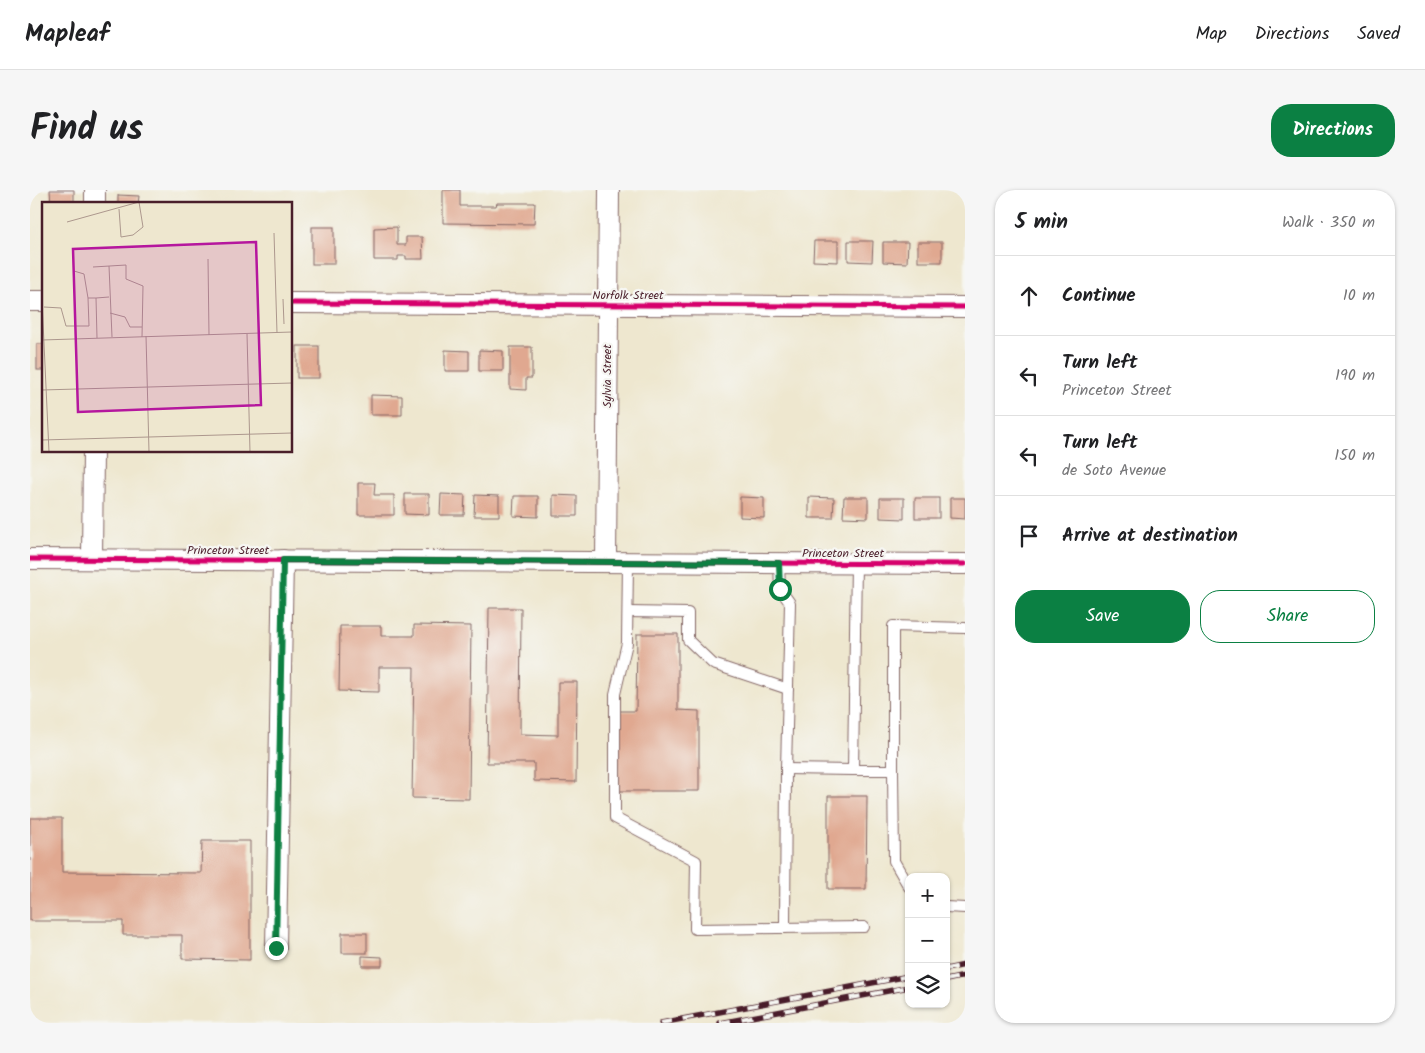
<!DOCTYPE html>
<meta charset="utf-8">
<style>
:root{--surface:#fff;--page:#f6f6f6;--text:#202124;--muted:#757577;--line:#e0e0e0;--accent:#0b8043}
body{margin:0;font-family:Kalam,sans-serif;background:var(--page);color:var(--text)}
.controls{position:absolute;right:15px;bottom:15px;display:grid;overflow:hidden;border-radius:10px;box-shadow:0 1px 4px #0004}
.controls button{width:45px;height:45px;display:grid;place-items:center;padding:0;border:0;border-bottom:1px solid var(--line);background:var(--surface);color:var(--text);font:25px sans-serif}
.stop{position:absolute;width:15px;height:15px;margin:-11px;border:4px solid #0b8043;border-radius:50%;background:#fff}
.stop.end{background:#0b8043;border-color:#fff;box-shadow:0 1px 5px #0008}
.list{margin:0;padding:0;list-style:none}
h2{display:flex;justify-content:space-between;align-items:center;height:65px;margin:0;padding:0 20px;font-size:21px}
h2 small{font-size:16px;font-weight:400;color:var(--muted)}
.list li{display:grid;grid-template-columns:32px 1fr auto;gap:15px;align-items:center;box-sizing:border-box;height:80px;padding:0 20px;border-top:1px solid var(--line)}
.list b{display:block;font-size:19px;white-space:nowrap}
.list p{margin:0;font-size:16px;white-space:nowrap;color:var(--muted)}
.list em{font-size:16px;font-style:normal;color:var(--muted)}
.actions{display:flex;gap:10px;padding:15px 20px}
.actions a{flex:1;padding:11px 0;border:1px solid var(--accent);border-radius:20px;text-align:center;font-size:18px;color:var(--accent)}
.actions .main{background:var(--accent);color:#fff}
.icon{flex:none;width:28px;height:28px;fill:none;stroke:currentColor;stroke-width:2;stroke-linecap:round;stroke-linejoin:round}
.map{position:relative;flex:none;width:935px;height:833px;overflow:hidden;border-radius:20px}
header{display:flex;align-items:center;gap:30px;box-sizing:border-box;height:70px;padding:0 25px;background:var(--surface);border-bottom:1px solid var(--line)}
header strong{font-size:24px}
nav{display:flex;gap:28px;margin-inline-start:auto;font-size:18px}
.intro{display:flex;align-items:center;justify-content:space-between;box-sizing:border-box;height:120px;padding:0 30px}
h1{margin:0;font-size:35px}
.button{padding:12px 22px;border-radius:20px;background:var(--accent);color:#fff;font-size:18px;font-weight:700}
main{display:flex;gap:30px;padding:0 30px}
aside{flex:1;background:var(--surface);border-radius:20px;box-shadow:0 1px 4px #0004}
.map>svg:first-child{display:block}
.building{fill:#e0a890}
.lines{fill:none;stroke-linecap:round;stroke-linejoin:round}
.lane-casing{stroke:#836564;stroke-width:12}
.street-casing{stroke:#836564;stroke-width:22}
.lane{stroke:#fff;stroke-width:10}
.street{stroke:#fff;stroke-width:20}
.rail-casing{stroke:#4a1f2b;stroke-width:5.5}
.rail{stroke:#f6f6f2;stroke-width:4;stroke-dasharray:11;stroke-linecap:butt}
.cycleway-casing{stroke:#f6f6f2;stroke-width:8}
.cycleway{stroke:#d6006c;stroke-width:5}
.route{stroke:#0b8043;stroke-width:6}
.labels{text-anchor:middle;stroke-width:4.5;stroke-linejoin:round;paint-order:stroke}
.street-label{font-size:12px;fill:#4a1f2b;stroke:#f6f6f2}
.inset-road{fill:none;stroke:#ac978d;stroke-width:1}
.view{fill:#b5179e;fill-opacity:0.15;stroke:#b5179e;stroke-width:2.5}
.inset-edge{fill:none;stroke:#4a1f2b;stroke-width:2.5}
</style>
<header>
<strong>Mapleaf</strong>
<nav><a>Map</a><a>Directions</a><a>Saved</a></nav>
</header>
<div class="intro"><h1>Find us</h1><a class="button">Directions</a></div>
<main>
<div class="map">
<svg width="935" height="833" viewBox="0 0 935 833">
<rect width="100%" height="100%" fill="#f6f6f2"/>
<filter id="ink" filterUnits="userSpaceOnUse"><feTurbulence type="fractalNoise" baseFrequency=".02" numOctaves="2"/><feDisplacementMap in="SourceGraphic" scale="10" xChannelSelector="R" yChannelSelector="G"/><feConvolveMatrix kernelMatrix="1 2 1 2 8 2 1 2 1" color-interpolation-filters="sRGB"/></filter>
<filter id="wash" filterUnits="userSpaceOnUse"><feTurbulence type="fractalNoise" baseFrequency=".0096" numOctaves="4" result="noise"/><feDisplacementMap in="SourceGraphic" scale="20" xChannelSelector="R" yChannelSelector="G"/><feGaussianBlur stdDeviation="1.12" result="paint"/><feColorMatrix in="noise" values="0 0 0 0 0 0 0 0 0 0 0 0 0 0 0 0 0 1.4 0 .05"/><feComposite in="paint" operator="in"/></filter>
<g filter="url(#wash)">
<rect width="100%" height="100%" fill="#eee7cf"/>
<g id="blocks">
<g class="building">
<polygon points="20,0 44,0 44,14 21,14"/>
<polygon points="413,0 430,0 430,16 466,16 467,13 505,13 504,34 413,33"/>
<polygon points="88,5 109,6 108,14 88,14"/>
<rect x="282" y="37" width="22" height="37"/>
<polygon points="367,37 367,55 376,55 376,47 392,47 393,69 376,69 376,66 368,66 368,70 344,70 344,38"/>
<polygon points="784,51 808,51 808,72 783,71"/>
<polygon points="818,51 843,51 842,72 818,71"/>
<polygon points="853,52 878,52 877,73 853,72"/>
<rect x="888" y="52" width="24" height="20"/>
<rect x="7" y="154" width="7" height="26"/>
<rect x="267" y="156" width="22" height="32"/>
<polygon points="480,157 502,157 502,188 496,188 496,200 480,199"/>
<polygon points="415,160 439,161 439,181 415,181"/>
<polygon points="449,160 473,161 473,181 449,181"/>
<polygon points="341,205 372,206 372,225 341,225"/>
<polygon points="328,293 345,293 344,305 364,305 364,325 328,325"/>
<polygon points="375,304 399,304 399,325 375,324"/>
<polygon points="411,304 435,305 434,325 410,325"/>
<polygon points="445,305 469,306 469,326 444,326"/>
<polygon points="523,305 547,306 547,326 523,326"/>
<polygon points="484,306 508,306 508,327 483,326"/>
<polygon points="710,307 734,308 734,328 710,327"/>
<polygon points="779,307 804,308 803,328 779,328"/>
<polygon points="814,307 838,307 838,328 813,327"/>
<polygon points="850,308 874,308 874,329 850,328"/>
<rect x="885" y="308" width="24" height="20"/>
<polygon points="920,308 935,308 935,329 920,328"/>
<polygon points="459,418 491,418 490,544 528,545 528,492 547,492 546,592 504,591 504,573 457,573"/>
<polygon points="384,435 441,436 439,609 382,608 384,477 349,477 349,502 309,501 310,436 351,436 351,446 384,446"/>
<polygon points="607,444 648,444 648,520 669,521 669,601 588,601 588,521 606,521"/>
<polygon points="798,606 837,606 836,699 798,699"/>
<polygon points="0,628 32,628 32,682 171,683 172,651 220,651 220,770 152,769 152,745 93,745 93,731 0,731"/>
<rect x="312" y="743" width="25" height="20"/>
<polygon points="332,766 352,767 352,776 332,776"/>
</g>
</g>
</g>
<g filter="url(#ink)">
<use href="#blocks" fill-opacity="0" stroke="#836564" stroke-width="1"/>
<g class="lines">
<g class="lane-casing">
<g id="lane">
<polyline points="598,372 597,453 585,504 585,628 666,671 665,739 834,737"/>
<polyline points="749,373 750,399 760,413 756,579 755,738"/>
<polyline points="598,422 658,423 658,450 683,474 758,499"/>
<polyline points="756,579 823,580 826,373"/>
<polyline points="823,580 863,580 864,671 879,697"/>
<polyline points="863,580 863,436 935,438"/>
<polyline points="916,717 935,718"/>
</g>
</g>
<g class="street-casing">
<g id="street">
<polyline points="65,14 65,0"/>
<polyline points="0,111 14,111"/>
<polyline points="261,113 935,117"/>
<polyline points="0,369 935,374"/>
<polyline points="62,369 63,261"/>
<polyline points="576,372 579,0"/>
<polyline points="246,757 253,370"/>
</g>
</g>
<use href="#lane" class="lane"/>
<use href="#street" class="street"/>
<g class="rail-casing">
<g id="rail">
<polyline points="916,779 935,775"/>
<polyline points="916,790 935,786"/>
<polyline points="631,833 879,786"/>
<polyline points="690,833 879,797"/>
</g>
</g>
<use href="#rail" class="rail"/>
<g class="cycleway-casing">
<g id="cycleway">
<polyline points="261,113 935,117"/>
<polyline points="0,369 935,374"/>
</g>
</g>
<use href="#cycleway" class="cycleway"/>
</g>
</g>
<g class="lines" filter="url(#ink)">
<polyline class="route" points="246,758 253,370 749,373 750,399"/>
</g>
<g class="labels">
<g class="street-label">
<text x="598" y="109">Norfolk Street</text>
<text transform="translate(577 186) rotate(-90)" y="4">Sylvia Street</text>
<text x="198" y="364">Princeton Street</text>
<text x="813" y="367">Princeton Street</text>
</g>
</g>
<g transform="translate(12 12)">
<rect width="250" height="250" fill="#eee7cf"/>
<path class="inset-road" d="M 77,7 L 79,35 L 91,33 L 101,25 L 97,0M 25,20 L 97,0M 232,31 L 235,131M 166,57 L 167,133M 67,64 L 70,135M 51,65 L 84,63 L 84,77 L 101,84 L 100,135M 32,69 L 42,72 L 46,96 L 54,96M 241,97 L 242,122M 0,98 L 7,250M 2,105 L 19,106 L 24,124 L 47,124 L 46,96M 68,111 L 83,115 L 88,125 L 100,125M 205,132 L 208,250M 104,134 L 107,250M 55,136 L 54,96 L 67,95M 0,138 L 250,130M 0,188 L 250,181M 0,238 L 250,231"/>
<path class="view" d="M 214,40 L 219,203 L 36,210 L 31,47 Z"/>
<rect width="250" height="250" class="inset-edge"/>
</g>
</svg>
<div class="controls">
<button>+</button>
<button>−</button>
<button><svg class="icon" aria-label="layers" viewBox="0 0 24 24"><path d="M12 4l9 5-9 5-9-5zM3 14l9 5 9-5"/></svg></button>
</div>
<div class="stop" style="left:750px;top:399px"></div>
<div class="stop end" style="left:246px;top:758px"></div>
</div>
<aside>
<h2>5 min<small>Walk · 350 m</small></h2>
<ul class="list">
<li><svg class="icon" aria-label="ahead" viewBox="0 0 24 24"><path d="M12 20V5M6 11l6-6 6 6"/></svg><div><b>Continue</b></div><em>10 m</em></li>
<li><svg class="icon" aria-label="left" viewBox="0 0 24 24"><path d="M17 20v-9H6M10 6l-5 5 5 5"/></svg><div><b>Turn left</b><p>Princeton Street</p></div><em>190 m</em></li>
<li><svg class="icon" aria-label="left" viewBox="0 0 24 24"><path d="M17 20v-9H6M10 6l-5 5 5 5"/></svg><div><b>Turn left</b><p>de Soto Avenue</p></div><em>150 m</em></li>
<li><svg class="icon" aria-label="arrive" viewBox="0 0 24 24"><path d="M6 21V4h12l-3 4 3 4H6"/></svg><div><b>Arrive at destination</b></div></li>
</ul>
<div class="actions"><a class="main">Save</a><a>Share</a></div>
</aside>
</main>
